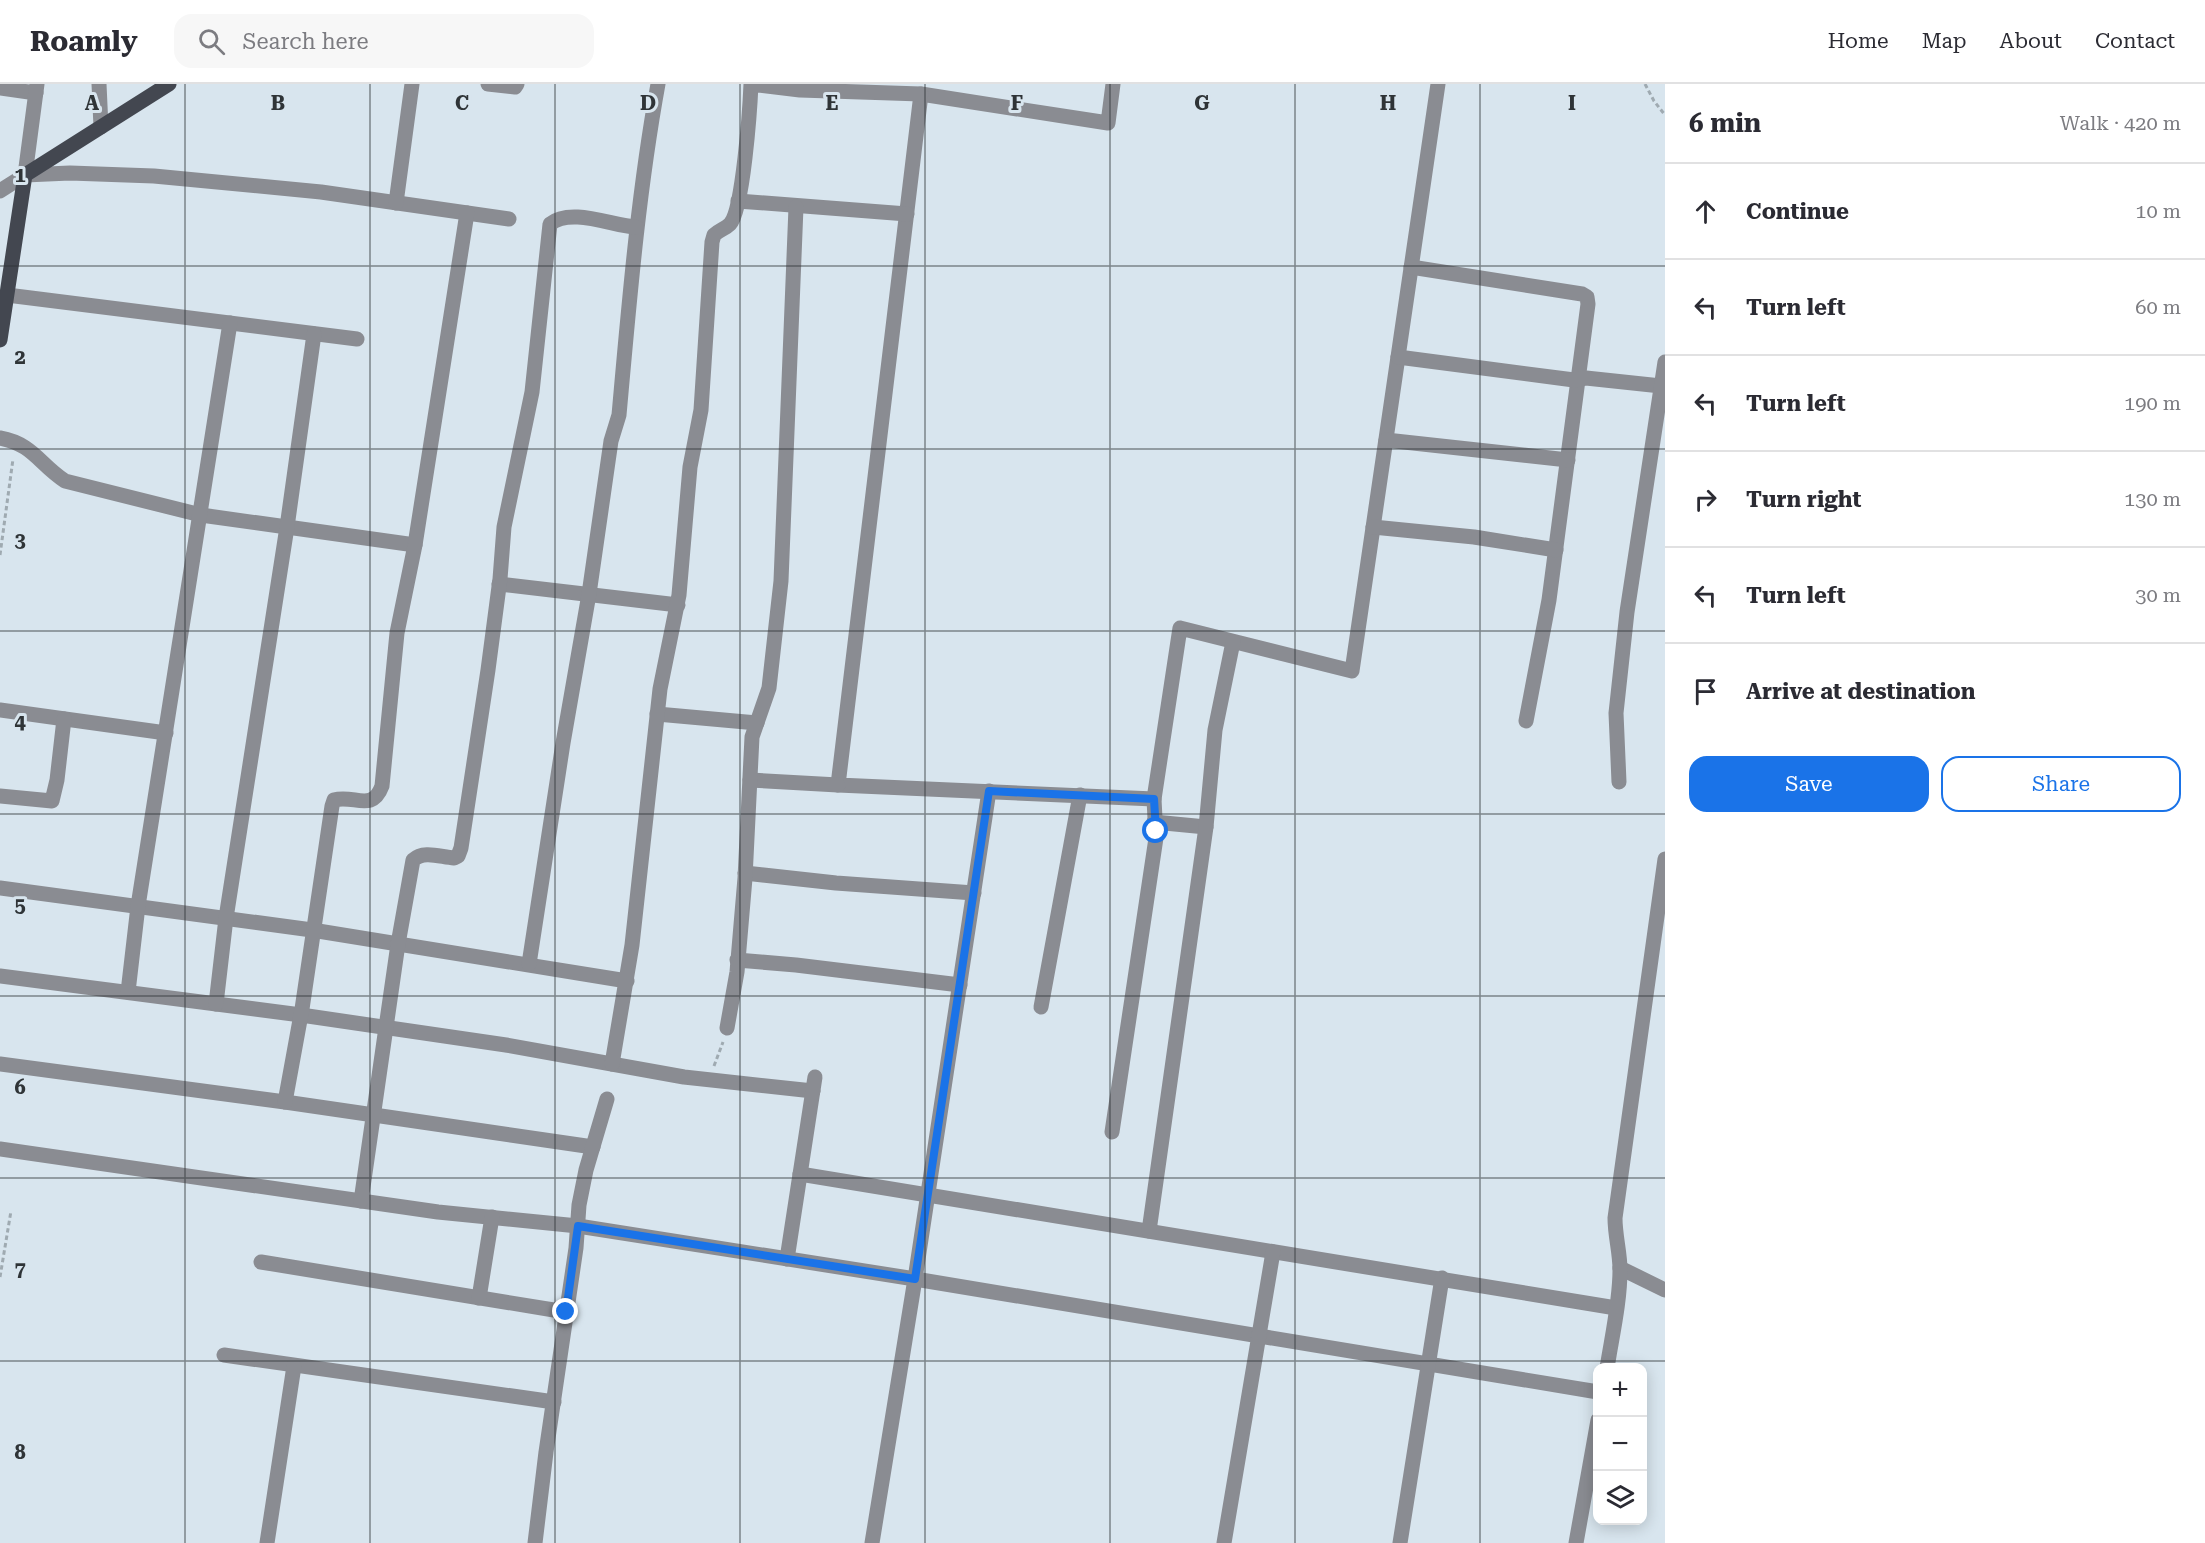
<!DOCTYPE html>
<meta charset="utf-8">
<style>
:root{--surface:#fff;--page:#f7f7f7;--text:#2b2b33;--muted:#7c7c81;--line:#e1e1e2;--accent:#1a73e8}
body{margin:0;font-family:"Roboto Serif",serif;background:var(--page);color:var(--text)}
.controls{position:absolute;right:18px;bottom:18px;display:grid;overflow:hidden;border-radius:12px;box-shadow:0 3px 15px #0003}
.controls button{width:54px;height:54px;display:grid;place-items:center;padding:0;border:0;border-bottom:2px solid var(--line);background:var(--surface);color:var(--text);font:30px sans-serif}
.stop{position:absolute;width:18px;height:18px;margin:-14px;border:4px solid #1a73e8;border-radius:50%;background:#fff}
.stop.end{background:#1a73e8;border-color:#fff;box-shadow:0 2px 6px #0008}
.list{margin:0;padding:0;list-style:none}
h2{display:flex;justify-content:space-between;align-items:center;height:78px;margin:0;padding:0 24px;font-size:26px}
h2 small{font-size:20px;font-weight:400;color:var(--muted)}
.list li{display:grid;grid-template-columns:39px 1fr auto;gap:18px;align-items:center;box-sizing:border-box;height:96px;padding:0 24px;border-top:2px solid var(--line)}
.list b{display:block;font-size:22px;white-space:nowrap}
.list em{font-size:20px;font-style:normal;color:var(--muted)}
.actions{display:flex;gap:12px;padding:18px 24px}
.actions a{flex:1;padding:14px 0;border:2px solid var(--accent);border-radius:18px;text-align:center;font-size:21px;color:var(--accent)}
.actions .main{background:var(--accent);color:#fff}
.icon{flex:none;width:33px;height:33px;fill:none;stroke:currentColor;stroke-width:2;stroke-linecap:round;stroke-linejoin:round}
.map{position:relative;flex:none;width:1665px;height:1459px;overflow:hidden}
header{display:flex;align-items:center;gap:36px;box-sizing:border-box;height:84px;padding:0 30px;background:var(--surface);border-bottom:2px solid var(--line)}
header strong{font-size:28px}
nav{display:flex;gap:33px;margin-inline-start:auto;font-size:21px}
.search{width:420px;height:54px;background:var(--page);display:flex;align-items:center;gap:15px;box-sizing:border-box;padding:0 21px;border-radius:18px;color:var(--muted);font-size:22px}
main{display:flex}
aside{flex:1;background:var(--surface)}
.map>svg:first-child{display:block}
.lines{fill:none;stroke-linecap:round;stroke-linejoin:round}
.path{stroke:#9faab1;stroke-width:3;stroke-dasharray:4.5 3;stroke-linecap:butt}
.minor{stroke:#8a8c92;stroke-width:15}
.major{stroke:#434750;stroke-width:15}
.route{stroke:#1a73e8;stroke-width:8}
.grid{fill:none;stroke:#2f3437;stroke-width:1.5;stroke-opacity:0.55}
.grid-label{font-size:20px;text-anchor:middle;font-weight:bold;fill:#2f3437;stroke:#d8e5ee;stroke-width:6;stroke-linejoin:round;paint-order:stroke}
</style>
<header>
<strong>Roamly</strong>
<div class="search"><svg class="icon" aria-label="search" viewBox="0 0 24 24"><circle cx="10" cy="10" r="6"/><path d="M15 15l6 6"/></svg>Search here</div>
<nav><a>Home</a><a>Map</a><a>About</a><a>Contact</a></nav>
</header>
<main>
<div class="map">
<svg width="1665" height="1459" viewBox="0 0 1665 1459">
<rect width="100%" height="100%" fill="#d8e5ee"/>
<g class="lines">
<g class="path">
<polyline points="1645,0 1654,17 1665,31"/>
<polyline points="0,471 13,375"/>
<polyline points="714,982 723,958"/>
<polyline points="0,1193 11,1127"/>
</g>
<g class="minor">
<polyline points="99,0 101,43"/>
<polyline points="488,0 515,3 517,0"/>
<polyline points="1113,0 1108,39 921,10 838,701 1154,715 1180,544 1352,587 1438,0"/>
<polyline points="0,4 36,9"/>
<polyline points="25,91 37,0"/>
<polyline points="0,107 25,91 70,89 154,92 321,108 509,135"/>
<polyline points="738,117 907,130"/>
<polyline points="396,119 412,0"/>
<polyline points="1411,183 1582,210 1587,213 1588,220 1549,516 1526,637"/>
<polyline points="7,211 357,255"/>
<polyline points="1398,273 1574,296 1586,294 1661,302"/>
<path d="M 0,354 C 33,360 39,380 65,397 L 201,431 L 415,461"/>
<polyline points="1386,356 1568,376"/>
<polyline points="1373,443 1474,453 1556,466"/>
<polyline points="499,500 678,521"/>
<polyline points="0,626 166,649"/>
<polyline points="657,630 757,639"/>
<polyline points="750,696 838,701"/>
<polyline points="1619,698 1616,629 1627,528 1665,278"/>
<polyline points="0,712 52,717 57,696 64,635"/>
<polyline points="1154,738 1206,743"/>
<polyline points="745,789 836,799 974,809"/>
<polyline points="0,804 312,846 627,897"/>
<polyline points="737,876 796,881 960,901"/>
<path d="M 529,880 L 563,659 L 589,510 L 611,357 L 619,331 C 629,220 638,110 658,0"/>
<polyline points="0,892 301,931 506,961 684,993 813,1007"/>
<polyline points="128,908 138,822 230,239"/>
<polyline points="216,920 226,834 287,443 314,250"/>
<polyline points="1041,923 1080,711"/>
<polyline points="727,944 737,888 745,794 752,653 769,604 781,497 796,123"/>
<polyline points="0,980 285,1018 593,1063"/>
<path d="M 612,980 L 632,861 L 660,605 L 679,511 L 690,383 L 701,326 L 712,158 L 714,151 C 719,146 725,145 730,140 C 743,126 750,24 751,0 L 800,6 L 921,10"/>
<path d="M 285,1018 L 302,925 L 332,722 L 334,716 C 354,710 372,729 382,702 L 397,549 L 415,461 L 467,129"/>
<polyline points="1112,1048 1156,754 1154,715"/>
<polyline points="0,1065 438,1128 578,1142 915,1195 1598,1308"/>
<polyline points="800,1090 1616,1224"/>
<path d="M 361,1117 L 398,860 L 413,776 C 424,766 440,773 454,774 L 458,772 L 461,764 L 488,586 L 500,495 L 504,443 L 532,308 L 550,140 C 571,123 613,142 636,143"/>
<polyline points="1149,1147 1206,743 1215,646 1233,558"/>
<polyline points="787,1175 815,993"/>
<polyline points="261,1178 566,1228"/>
<polyline points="1620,1184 1665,1206"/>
<polyline points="479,1214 492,1133"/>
<polyline points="224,1271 554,1318"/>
<path d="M 1607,1284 C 1612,1252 1620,1218 1620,1186 C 1620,1168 1615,1152 1615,1134 L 1665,775"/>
<polyline points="267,1459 294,1282"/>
<polyline points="535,1459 546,1368 576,1164 579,1121 586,1086 607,1015"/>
<polyline points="872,1459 915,1195 989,707"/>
<polyline points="1224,1459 1273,1168"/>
<polyline points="1400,1459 1442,1194"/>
<polyline points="1576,1459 1598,1336"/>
</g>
<polyline class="major" points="0,256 25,91 169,0"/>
</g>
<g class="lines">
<polyline class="route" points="566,1228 578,1142 915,1195 989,707 1154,715 1156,747"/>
</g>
<path class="grid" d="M 185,0 L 185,1459M 370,0 L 370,1459M 555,0 L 555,1459M 740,0 L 740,1459M 925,0 L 925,1459M 1110,0 L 1110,1459M 1295,0 L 1295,1459M 1480,0 L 1480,1459M 0,182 L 1665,182M 0,365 L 1665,365M 0,547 L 1665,547M 0,730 L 1665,730M 0,912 L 1665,912M 0,1094 L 1665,1094M 0,1277 L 1665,1277"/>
<g class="grid-label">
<text x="92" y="26">A</text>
<text x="278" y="26">B</text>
<text x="462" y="26">C</text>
<text x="648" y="26">D</text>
<text x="832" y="26">E</text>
<text x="1017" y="26">F</text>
<text x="1202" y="26">G</text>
<text x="1388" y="26">H</text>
<text x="1572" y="26">I</text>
<text x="20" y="98">1</text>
<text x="20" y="280">2</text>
<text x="20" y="463">3</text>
<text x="20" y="645">4</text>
<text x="20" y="828">5</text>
<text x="20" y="1010">6</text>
<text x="20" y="1192">7</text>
<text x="20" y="1375">8</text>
</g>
</svg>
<div class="controls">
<button>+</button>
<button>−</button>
<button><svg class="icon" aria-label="layers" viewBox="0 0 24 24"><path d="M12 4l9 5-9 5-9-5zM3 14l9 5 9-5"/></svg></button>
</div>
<div class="stop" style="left:1156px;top:747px"></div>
<div class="stop end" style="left:566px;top:1228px"></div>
</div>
<aside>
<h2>6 min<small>Walk · 420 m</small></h2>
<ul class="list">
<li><svg class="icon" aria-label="ahead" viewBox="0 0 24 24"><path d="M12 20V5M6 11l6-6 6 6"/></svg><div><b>Continue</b></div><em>10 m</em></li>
<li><svg class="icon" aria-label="left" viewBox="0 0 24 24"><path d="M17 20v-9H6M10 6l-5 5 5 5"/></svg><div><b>Turn left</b></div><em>60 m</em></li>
<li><svg class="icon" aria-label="left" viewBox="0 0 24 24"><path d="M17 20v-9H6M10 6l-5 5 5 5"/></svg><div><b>Turn left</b></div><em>190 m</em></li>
<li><svg class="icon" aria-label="right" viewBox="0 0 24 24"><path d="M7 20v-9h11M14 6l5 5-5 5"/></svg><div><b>Turn right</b></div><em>130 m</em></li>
<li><svg class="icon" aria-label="left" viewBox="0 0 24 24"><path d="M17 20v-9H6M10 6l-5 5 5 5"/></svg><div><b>Turn left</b></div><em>30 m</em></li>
<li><svg class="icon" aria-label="arrive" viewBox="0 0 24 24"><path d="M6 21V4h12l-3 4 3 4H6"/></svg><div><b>Arrive at destination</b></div></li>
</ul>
<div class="actions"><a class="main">Save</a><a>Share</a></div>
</aside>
</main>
